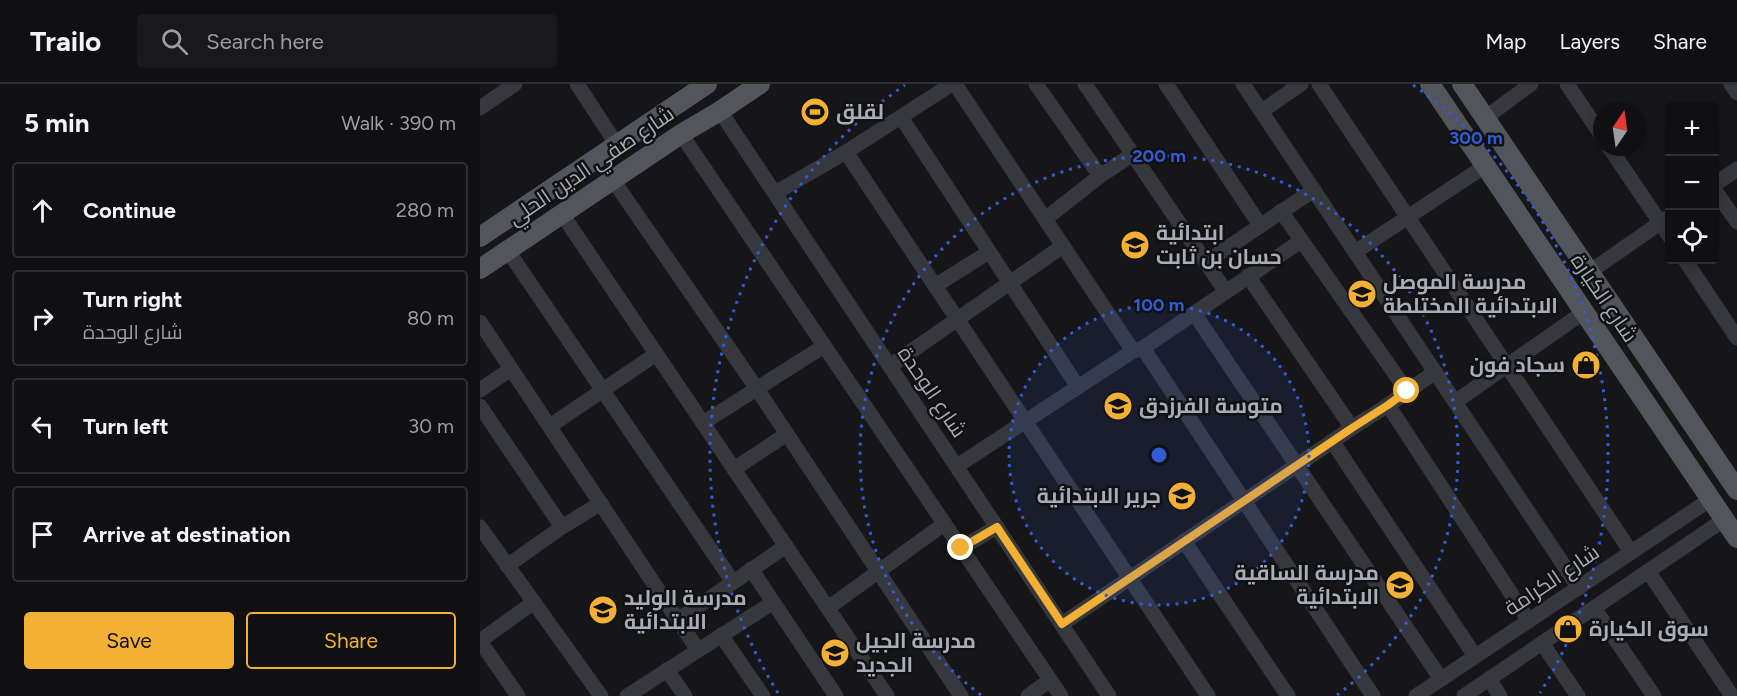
<!DOCTYPE html>
<meta charset="utf-8">
<style>
:root{--surface:#101012;--page:#19191b;--text:#f1f3f6;--muted:#9c9d9f;--line:#303032;--accent:#f2b134}
body{margin:0;font-family:Figtree,Cairo,sans-serif;background:var(--page);color:var(--text)}
.controls{position:absolute;right:18px;top:18px;display:grid;overflow:hidden;border-radius:6px;box-shadow:0 3px 15px #0003}
.controls button{width:54px;height:54px;display:grid;place-items:center;padding:0;border:0;border-bottom:2px solid var(--line);background:var(--surface);color:var(--text);font:30px sans-serif}
.compass{position:absolute;left:1113px;top:18px;width:54px;height:54px;border-radius:50%;background:var(--surface);box-shadow:0 3px 15px #0003;rotate:13deg}
.stop{position:absolute;width:18px;height:18px;margin:-14px;border:4px solid #f2b134;border-radius:50%;background:#fff}
.stop.end{background:#f2b134;border-color:#fff;box-shadow:0 2px 6px #0008}
.list{margin:0;padding:0;list-style:none}
h2{display:flex;justify-content:space-between;align-items:center;height:78px;margin:0;padding:0 24px;font-size:26px}
h2 small{font-size:20px;font-weight:400;color:var(--muted)}
.list li{display:grid;grid-template-columns:39px 1fr auto;gap:18px;align-items:center;box-sizing:border-box;height:96px;margin:0 12px 12px;padding:0 12px;border:2px solid var(--line);border-radius:6px}
.list b{display:block;font-size:22px;white-space:nowrap}
.list p{margin:0;font-size:20px;white-space:nowrap;color:var(--muted)}
.list em{font-size:20px;font-style:normal;color:var(--muted)}
.actions{display:flex;gap:12px;padding:18px 24px}
.actions a{flex:1;padding:14px 0;border:2px solid var(--accent);border-radius:6px;text-align:center;font-size:21px;color:var(--accent)}
.actions .main{background:var(--accent);color:#111}
.icon{flex:none;width:33px;height:33px;fill:none;stroke:currentColor;stroke-width:2;stroke-linecap:round;stroke-linejoin:round}
.map{position:relative;flex:none;width:1257px;height:612px;overflow:hidden}
header{display:flex;align-items:center;gap:36px;box-sizing:border-box;height:84px;padding:0 30px;background:var(--surface);border-bottom:2px solid var(--line)}
header strong{font-size:28px}
nav{display:flex;gap:33px;margin-inline-start:auto;font-size:21px}
.search{width:420px;height:54px;background:var(--page);display:flex;align-items:center;gap:15px;box-sizing:border-box;padding:0 21px;border-radius:6px;color:var(--muted);font-size:22px}
main{display:flex}
aside{flex:1;background:var(--surface)}
.map>svg:first-child{display:block}
.lines{fill:none;stroke-linecap:round;stroke-linejoin:round}
.minor{stroke:#37383d;stroke-width:15}
.major{stroke:#53555c;stroke-width:20}
.route{stroke:#f2b134;stroke-width:8}
.ring{fill:none;stroke:#325cd3;stroke-width:3;stroke-dasharray:3 6}
.labels{text-anchor:middle;stroke-width:5;stroke-linejoin:round;paint-order:stroke}
.poi-label{font-size:21px;font-weight:bold;fill:#a8adb8;stroke:#111113;text-anchor:start}
.street-label{font-size:21px;fill:#a8adb8;stroke:#111113}
.centre{fill:#325cd3;stroke:#111113;stroke-width:3}
.ring-label{font-size:18px;text-anchor:middle;font-weight:bold;fill:#325cd3;stroke:#111113;stroke-width:5;stroke-linejoin:round;paint-order:stroke}
</style>
<header>
<strong>Trailo</strong>
<div class="search"><svg class="icon" aria-label="search" viewBox="0 0 24 24"><circle cx="10" cy="10" r="6"/><path d="M15 15l6 6"/></svg>Search here</div>
<nav><a>Map</a><a>Layers</a><a>Share</a></nav>
</header>
<main>
<aside>
<h2>5 min<small>Walk · 390 m</small></h2>
<ul class="list">
<li><svg class="icon" aria-label="ahead" viewBox="0 0 24 24"><path d="M12 20V5M6 11l6-6 6 6"/></svg><div><b>Continue</b></div><em>280 m</em></li>
<li><svg class="icon" aria-label="right" viewBox="0 0 24 24"><path d="M7 20v-9h11M14 6l5 5-5 5"/></svg><div><b>Turn right</b><p>شارع الوحدة</p></div><em>80 m</em></li>
<li><svg class="icon" aria-label="left" viewBox="0 0 24 24"><path d="M17 20v-9H6M10 6l-5 5 5 5"/></svg><div><b>Turn left</b></div><em>30 m</em></li>
<li><svg class="icon" aria-label="arrive" viewBox="0 0 24 24"><path d="M6 21V4h12l-3 4 3 4H6"/></svg><div><b>Arrive at destination</b></div></li>
</ul>
<div class="actions"><a class="main">Save</a><a>Share</a></div>
</aside>
<div class="map">
<svg width="1257" height="612" viewBox="0 0 1257 612">
<rect width="100%" height="100%" fill="#161618"/>
<g class="lines">
<g class="minor">
<polyline points="97,0 137,61"/>
<polyline points="475,0 653,267"/>
<polyline points="556,0 620,92"/>
<polyline points="605,0 746,208"/>
<polyline points="686,0 780,141"/>
<polyline points="763,0 1099,504"/>
<polyline points="839,0 1151,468"/>
<polyline points="1087,0 1122,52"/>
<polyline points="1251,0 1257,9"/>
<polyline points="0,24 35,0"/>
<polyline points="240,27 629,612"/>
<polyline points="782,27 821,0"/>
<polyline points="421,33 598,303"/>
<polyline points="1005,34 1051,0"/>
<polyline points="201,50 581,612"/>
<polyline points="1129,63 1190,153"/>
<polyline points="366,68 728,612"/>
<polyline points="133,96 277,305 481,612"/>
<polyline points="1234,101 1257,85"/>
<polyline points="1234,105 1257,138"/>
<polyline points="295,109 366,68 472,0"/>
<polyline points="801,127 927,307"/>
<polyline points="82,130 407,612"/>
<polyline points="565,135 620,92 653,70"/>
<polyline points="28,167 253,498"/>
<polyline points="875,168 1005,82"/>
<polyline points="1205,176 1257,254"/>
<polyline points="726,178 834,106"/>
<polyline points="1108,189 1190,132"/>
<polyline points="768,192 872,344"/>
<polyline points="455,202 509,168"/>
<polyline points="714,229 961,595"/>
<polyline points="0,238 218,566"/>
<polyline points="663,264 893,612"/>
<polyline points="410,282 583,162"/>
<polyline points="0,306 31,285"/>
<polyline points="975,318 1104,228"/>
<polyline points="908,321 1049,537"/>
<polyline points="0,322 82,443"/>
<polyline points="223,339 344,262"/>
<polyline points="70,342 176,270"/>
<polyline points="852,357 995,572"/>
<polyline points="477,382 653,267 663,264 821,157"/>
<polyline points="254,385 307,350"/>
<polyline points="0,443 121,612"/>
<polyline points="704,457 808,612"/>
<polyline points="481,464 517,443"/>
<polyline points="27,482 82,443 121,419"/>
<polyline points="271,485 356,612"/>
<polyline points="1168,487 1252,612"/>
<polyline points="348,524 464,440"/>
<polyline points="1114,524 1174,612"/>
<polyline points="198,536 306,462"/>
<polyline points="582,540 872,344 908,321 955,288"/>
<polyline points="241,551 283,612"/>
<polyline points="0,557 38,612"/>
<polyline points="0,557 54,518"/>
<polyline points="1062,559 1098,612"/>
<polyline points="187,586 205,612"/>
<polyline points="1009,595 1020,612"/>
<polyline points="147,612 292,519"/>
<polyline points="548,612 570,596"/>
<polyline points="936,612 1231,415"/>
<polyline points="984,612 1245,435"/>
</g>
<g class="major">
<polyline points="950,0 1257,454"/>
<polyline points="982,0 1257,406"/>
<polyline points="0,153 227,0"/>
<polyline points="0,185 201,50 240,27 280,0"/>
</g>
</g>
<g class="lines">
<polyline class="route" points="481,464 517,443 582,540 872,344 908,321 927,307"/>
</g>
<circle cx="679" cy="371" r="150" fill="#325cd3" fill-opacity=".12"/>
<g class="ring">
<circle cx="679" cy="371" r="150"/>
<path d="M501 611A299 299 0 1 1 857 611"/>
<path d="M298 609A449 449 0 0 1 425 1M933 1A449 449 0 0 1 1060 609"/>
</g>
<defs>
<g id="stadium-disc" transform="scale(1.5)"><circle r="9.5" fill="#f2b134" stroke="#111113"/><path d="M0-5a6.5 5 0 1 0 0 10a6.5 5 0 1 0 0-10ZM-3.5-1.8h7v3.6h-7Z" fill="#111"/></g>
<g id="school-disc" transform="scale(1.5)"><circle r="9.5" fill="#f2b134" stroke="#111113"/><path d="M0-5L7-2L0 1L-7-2ZM-4 1L0 2.5L4 1V4Q0 6-4 4Z" fill="#111"/></g>
<g id="shop-disc" transform="scale(1.5)"><circle r="9.5" fill="#f2b134" stroke="#111113"/><path d="M-5-2.5h2.3a2.7 3.5 0 0 1 5.4 0H5L5.5 6h-11ZM-1.5-2.5h3a1.5 2.3 0 0 0-3 0Z" fill="#111"/></g>
</defs>
<g fill-rule="evenodd">
<use href="#stadium-disc" x="335" y="28"/>
<use href="#school-disc" x="655" y="161"/>
<use href="#school-disc" x="882" y="210"/>
<use href="#shop-disc" x="1106" y="281"/>
<use href="#school-disc" x="638" y="322"/>
<use href="#school-disc" x="702" y="412"/>
<use href="#school-disc" x="920" y="501"/>
<use href="#school-disc" x="123" y="526"/>
<use href="#shop-disc" x="1088" y="545"/>
<use href="#school-disc" x="355" y="569"/>
</g>
<g class="labels">
<g class="poi-label">
<text x="356" y="35">لقلق</text>
<text x="676" y="156">ابتدائية<tspan x="676" dy="24">حسان بن ثابت</tspan></text>
<text x="903" y="205">مدرسة الموصل<tspan x="903" dy="24">الابتدائية المختلطة</tspan></text>
<text x="1085" y="288" text-anchor="end">سجاد فون</text>
<text x="659" y="329">متوسة الفرزدق</text>
<text x="681" y="419" text-anchor="end">جرير الابتدائية</text>
<text x="899" y="496" text-anchor="end">مدرسة الساقية<tspan x="899" dy="24">الابتدائية</tspan></text>
<text x="144" y="521">مدرسة الوليد<tspan x="144" dy="24">الابتدائية</tspan></text>
<text x="1109" y="552">سوق الكيارة</text>
<text x="376" y="564">مدرسة الجيل<tspan x="376" dy="24">الجديد</tspan></text>
</g>
<g class="street-label">
<text transform="translate(111 82) rotate(-34)" y="7">شارع صفي الدين الحلي</text>
<text transform="translate(1124 214) rotate(56)" y="7">شارع الكيارة</text>
<text transform="translate(452 308) rotate(56)" y="7">شارع الوحدة</text>
<text transform="translate(1072 496) rotate(-34)" y="7">شارع الكرامة</text>
</g>
</g>
<circle cx="679" cy="371" r="9" class="centre"/>
<g class="ring-label">
<text x="996" y="60">300 m</text>
<text x="679" y="78">200 m</text>
<text x="679" y="227">100 m</text>
</g>
</svg>
<div class="controls">
<button>+</button>
<button>−</button>
<button><svg class="icon" aria-label="locate" viewBox="0 0 24 24"><circle cx="12" cy="12" r="6"/><path d="M12 2v4M12 18v4M2 12h4M18 12h4"/></svg></button>
</div>
<svg class="compass" viewBox="-18 -18 36 36"><path d="M0-13l5 13h-10z" fill="#e53935"/><path d="M0 13l5-13h-10z" fill="#9c9d9f"/></svg>
<div class="stop" style="left:927px;top:307px"></div>
<div class="stop end" style="left:481px;top:464px"></div>
</div>
</main>
